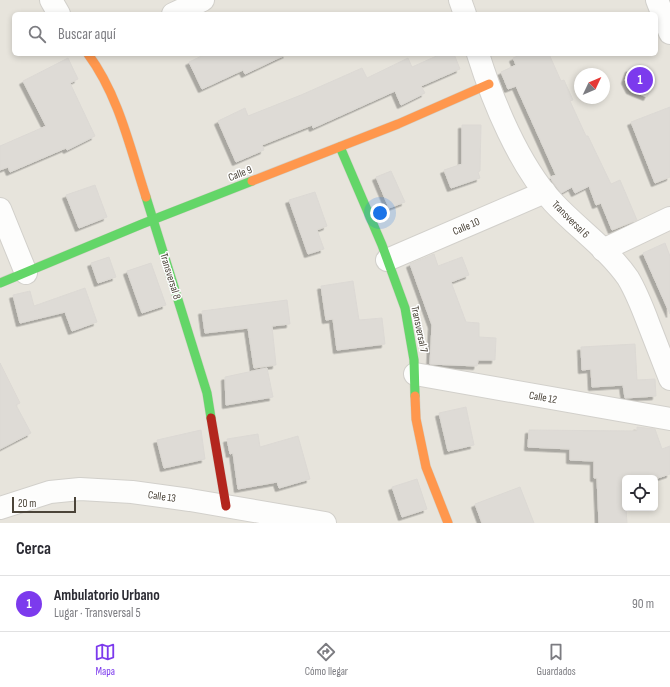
<!DOCTYPE html>
<html lang="es">
<meta charset="utf-8">
<style>
:root{--surface:#fff;--page:#f7f7f7;--text:#2b2b33;--muted:#7c7c81;--line:#e1e1e2;--accent:#7c3aed}
body{margin:0;font-family:"Sofia Sans Condensed",sans-serif;background:var(--page);color:var(--text)}
.controls{position:absolute;right:12px;bottom:12px;display:grid;overflow:hidden;border-radius:6px;box-shadow:0 2px 6px #0003}
.controls button{width:36px;height:36px;display:grid;place-items:center;padding:0;border:0;border-bottom:1px solid var(--line);background:var(--surface);color:var(--text);font:20px sans-serif}
.compass{position:absolute;left:574px;top:68px;width:36px;height:36px;border-radius:50%;background:var(--surface);box-shadow:0 2px 6px #0003;rotate:46deg}
.scale{position:absolute;left:12px;bottom:10px;width:64px;box-sizing:border-box;padding-left:4px;border:2px solid #4b4439;border-top:0;font-size:11px;line-height:14px;white-space:nowrap;color:#4b4439;-webkit-text-stroke:3px #fff;paint-order:stroke}
.you{position:absolute;left:380px;top:213px;width:14px;height:14px;margin:-10px;border:3px solid #fff;border-radius:50%;background:#1a73e8;box-shadow:0 0 0 6px #1a73e833}
.badge{display:grid;place-items:center;width:26px;height:26px;border-radius:50%;background:var(--accent);color:#fff;font-size:13px;font-weight:700}
.pin{position:absolute;translate:-50% -50%;border:2px solid #fff;box-shadow:0 1px 4px #0006}
.list{margin:0;padding:0;list-style:none}
h2{display:flex;justify-content:space-between;align-items:center;height:52px;margin:0;padding:0 16px;font-size:17px}
h2 small{font-size:13px;font-weight:400;color:var(--muted)}
.list li{display:grid;grid-template-columns:26px 1fr auto;gap:12px;align-items:center;box-sizing:border-box;height:56px;padding:0 16px;border-top:1px solid var(--line)}
.list b{display:block;font-size:15px;white-space:nowrap}
.list p{margin:0;font-size:13px;white-space:nowrap;color:var(--muted)}
.list em{font-size:13px;font-style:normal;color:var(--muted)}
.icon{flex:none;width:22px;height:22px;fill:none;stroke:currentColor;stroke-width:2;stroke-linecap:round;stroke-linejoin:round}
.map{position:relative;flex:none;width:670px;height:523px;overflow:hidden}
.search{position:absolute;background:var(--surface);box-shadow:0 2px 6px #0003;left:12px;right:12px;top:12px;height:44px;display:flex;align-items:center;gap:10px;box-sizing:border-box;padding:0 14px;border-radius:6px;color:var(--muted);font-size:15px}
.sheet{height:108px;background:var(--surface)}
nav{display:flex;justify-content:space-around;align-items:center;box-sizing:border-box;height:56px;border-top:1px solid var(--line);background:var(--surface);font-size:11px;color:var(--muted)}
nav a{display:grid;justify-items:center;gap:2px}
nav .on{color:var(--accent)}
.map>svg:first-child{display:block}
.residential{fill:#e7e4dc;fill-rule:evenodd}
.building{fill:#dedbd6;stroke:#dcd9d4;filter:url(#shadow)}
.lines{fill:none;stroke-linecap:round;stroke-linejoin:round}
.street-casing{stroke:#d2d0cb;stroke-width:24}
.fast-casing{stroke:#d3cfc5;stroke-width:10}
.slow-casing{stroke:#d3cfc5;stroke-width:10}
.jam-casing{stroke:#d3cfc5;stroke-width:10}
.street{stroke:#fdfdfc;stroke-width:22}
.fast{stroke:#63d668;stroke-width:9}
.slow{stroke:#ff974d;stroke-width:9}
.jam{stroke:#b3261e;stroke-width:9}
.labels{text-anchor:middle;stroke-width:3;stroke-linejoin:round;paint-order:stroke}
.street-label{font-size:11px;fill:#4b4439;stroke:#fff}
</style>
<div class="map">
<svg width="670" height="523" viewBox="0 0 670 523">
<defs>
<filter id="shadow"><feDropShadow dx="-3.5" dy="3.5" stdDeviation="0" flood-color="#0004"/></filter>
</defs>
<rect width="100%" height="100%" fill="#f4f2ee"/>
<path class="residential" d="M 0,0 L 670,0 L 670,523 L 0,523 ZM 14,14 L 656,14 L 656,54 L 14,54 ZM 580,74 L 604,74 L 604,98 L 580,98 ZM 625,478 L 655,478 L 655,508 L 625,508 Z"/>
<g class="building">
<polygon points="206,54 287,54 245,74 243,70 202,89 189,62"/>
<polygon points="441,54 454,54 460,69 421,86 425,93 401,105 395,91 313,128 312,125 262,145 264,150 236,162 218,121 245,108 248,116 301,95 362,68 367,78 408,58 412,67"/>
<polygon points="522,54 549,54 561,81 564,80 573,100 570,101 586,136 588,136 611,184 620,180 637,220 612,230 601,203 596,205 589,186 575,193 572,187 561,193 553,182 550,177 556,175 516,86 508,89 501,72 516,65 513,58"/>
<polygon points="68,58 78,79 70,83 95,136 67,150 66,148 10,172 8,167 0,170 0,146 46,126 23,81"/>
<polygon points="640,65 650,69 655,79 647,97 630,90 625,80 629,69"/>
<polygon points="670,107 670,177 655,183 631,122"/>
<polygon points="462,125 481,125 480,171 478,172 480,178 451,188 444,170 462,164"/>
<polygon points="391,171 405,202 389,208 376,177"/>
<polygon points="95,185 107,217 79,228 66,195"/>
<polygon points="315,192 327,226 317,230 324,249 308,254 289,200"/>
<polygon points="665,243 670,256 670,314 643,253"/>
<polygon points="434,254 438,266 462,257 469,275 451,282 466,322 479,323 479,337 496,338 495,360 478,360 477,366 430,364 432,325 410,264"/>
<polygon points="109,257 116,277 98,283 91,263"/>
<polygon points="151,263 166,305 142,313 127,271"/>
<polygon points="353,281 359,320 382,318 385,344 337,350 333,319 326,320 321,286"/>
<polygon points="85,288 97,322 72,331 65,312 20,323 13,295 30,291 34,306"/>
<polygon points="287,300 290,324 272,326 276,365 254,368 248,328 205,333 202,311"/>
<polygon points="635,344 637,380 655,379 656,396 625,398 623,385 592,387 591,369 582,370 581,347"/>
<polygon points="0,363 20,403 16,405 31,433 0,449"/>
<polygon points="267,368 273,397 226,405 225,377"/>
<polygon points="466,407 474,445 448,451 439,413"/>
<polygon points="637,427 655,429 662,449 670,446 670,474 655,479 655,478 625,478 625,508 626,508 627,523 599,523 597,478 594,478 594,461 570,460 570,449 528,447 529,430 637,431"/>
<polygon points="201,430 205,459 164,468 157,440"/>
<polygon points="258,434 260,447 298,436 310,479 279,488 277,482 238,489 233,453 230,454 227,439"/>
<polygon points="417,479 427,509 402,517 392,487"/>
<polygon points="520,487 534,523 482,523 475,504"/>
</g>
<g class="lines">
<g class="street-casing">
<g id="street">
<polyline points="51,0 59,14"/>
<polyline points="460,0 465,14"/>
<polyline points="657,0 670,33"/>
<polyline points="173,14 203,0"/>
<path d="M 478,54 C 493,102 519,165 553,202 C 577,228 608,249 628,278 C 637,293 643,309 649,325 C 656,343 663,361 670,379"/>
<polyline points="0,209 26,273"/>
<polyline points="603,250 670,218"/>
<polyline points="387,260 545,192"/>
<polyline points="415,374 670,419"/>
<polyline points="0,508 50,492 80,489 132,492 190,500 325,523"/>
</g>
</g>
<g class="fast-casing">
<g id="fast">
<polyline points="340,147 382,245 405,308 414,360 415,396"/>
<polyline points="146,197 207,393 211,418"/>
<polyline points="0,283 142,224 252,181"/>
</g>
</g>
<g class="slow-casing">
<g id="slow">
<path d="M 88,54 C 119,96 130,148 146,197"/>
<polyline points="252,181 398,124 489,84"/>
<polyline points="415,396 416,419 426,467 448,523"/>
</g>
</g>
<g class="jam-casing">
<polyline id="jam" points="211,418 226,506"/>
</g>
<use href="#street" class="street"/>
<use href="#fast" class="fast"/>
<use href="#slow" class="slow"/>
<use href="#jam" class="jam"/>
</g>
<g class="labels">
<g class="street-label">
<text transform="translate(240 173) rotate(-21)" y="4">Calle 9</text>
<text transform="translate(571 219) rotate(45)" y="4">Transversal 6</text>
<text transform="translate(466 226) rotate(-23)" y="4">Calle 10</text>
<text transform="translate(171 276) rotate(73)" y="4">Transversal 8</text>
<text transform="translate(420 329) rotate(78)" y="4">Transversal 7</text>
<text transform="translate(543 397) rotate(10)" y="4">Calle 12</text>
<text transform="translate(162 496) rotate(8)" y="4">Calle 13</text>
</g>
</g>
</svg>
<div class="controls">
<button><svg class="icon" aria-label="locate" viewBox="0 0 24 24"><circle cx="12" cy="12" r="6"/><path d="M12 2v4M12 18v4M2 12h4M18 12h4"/></svg></button>
</div>
<svg class="compass" viewBox="-18 -18 36 36"><path d="M0-13l5 13h-10z" fill="#e53935"/><path d="M0 13l5-13h-10z" fill="#7c7c81"/></svg>
<div class="scale">20 m</div>
<div class="you"></div>
<div class="pin badge" style="left:640px;top:80px">1</div>
<div class="search"><svg class="icon" aria-label="search" viewBox="0 0 24 24"><circle cx="10" cy="10" r="6"/><path d="M15 15l6 6"/></svg>Buscar aquí</div>
</div>
<section class="sheet">
<h2>Cerca<small></small></h2>
<ul class="list">
<li><span class="badge">1</span><div><b>Ambulatorio Urbano</b><p>Lugar · Transversal 5</p></div><em>90 m</em></li>
</ul>
</section>
<nav>
<a class="on"><svg class="icon" aria-label="map" viewBox="0 0 24 24"><path d="M3 6l6-2 6 2 6-2v14l-6 2-6-2-6 2zM9 4v14M15 6v14"/></svg>Mapa</a>
<a><svg class="icon" aria-label="directions" viewBox="0 0 24 24"><path d="M12 3l9 9-9 9-9-9zM9 14v-3h6M13 9l2 2-2 2"/></svg>Cómo llegar</a>
<a><svg class="icon" aria-label="saved" viewBox="0 0 24 24"><path d="M7 4h10v16l-5-4-5 4z"/></svg>Guardados</a>
</nav>
